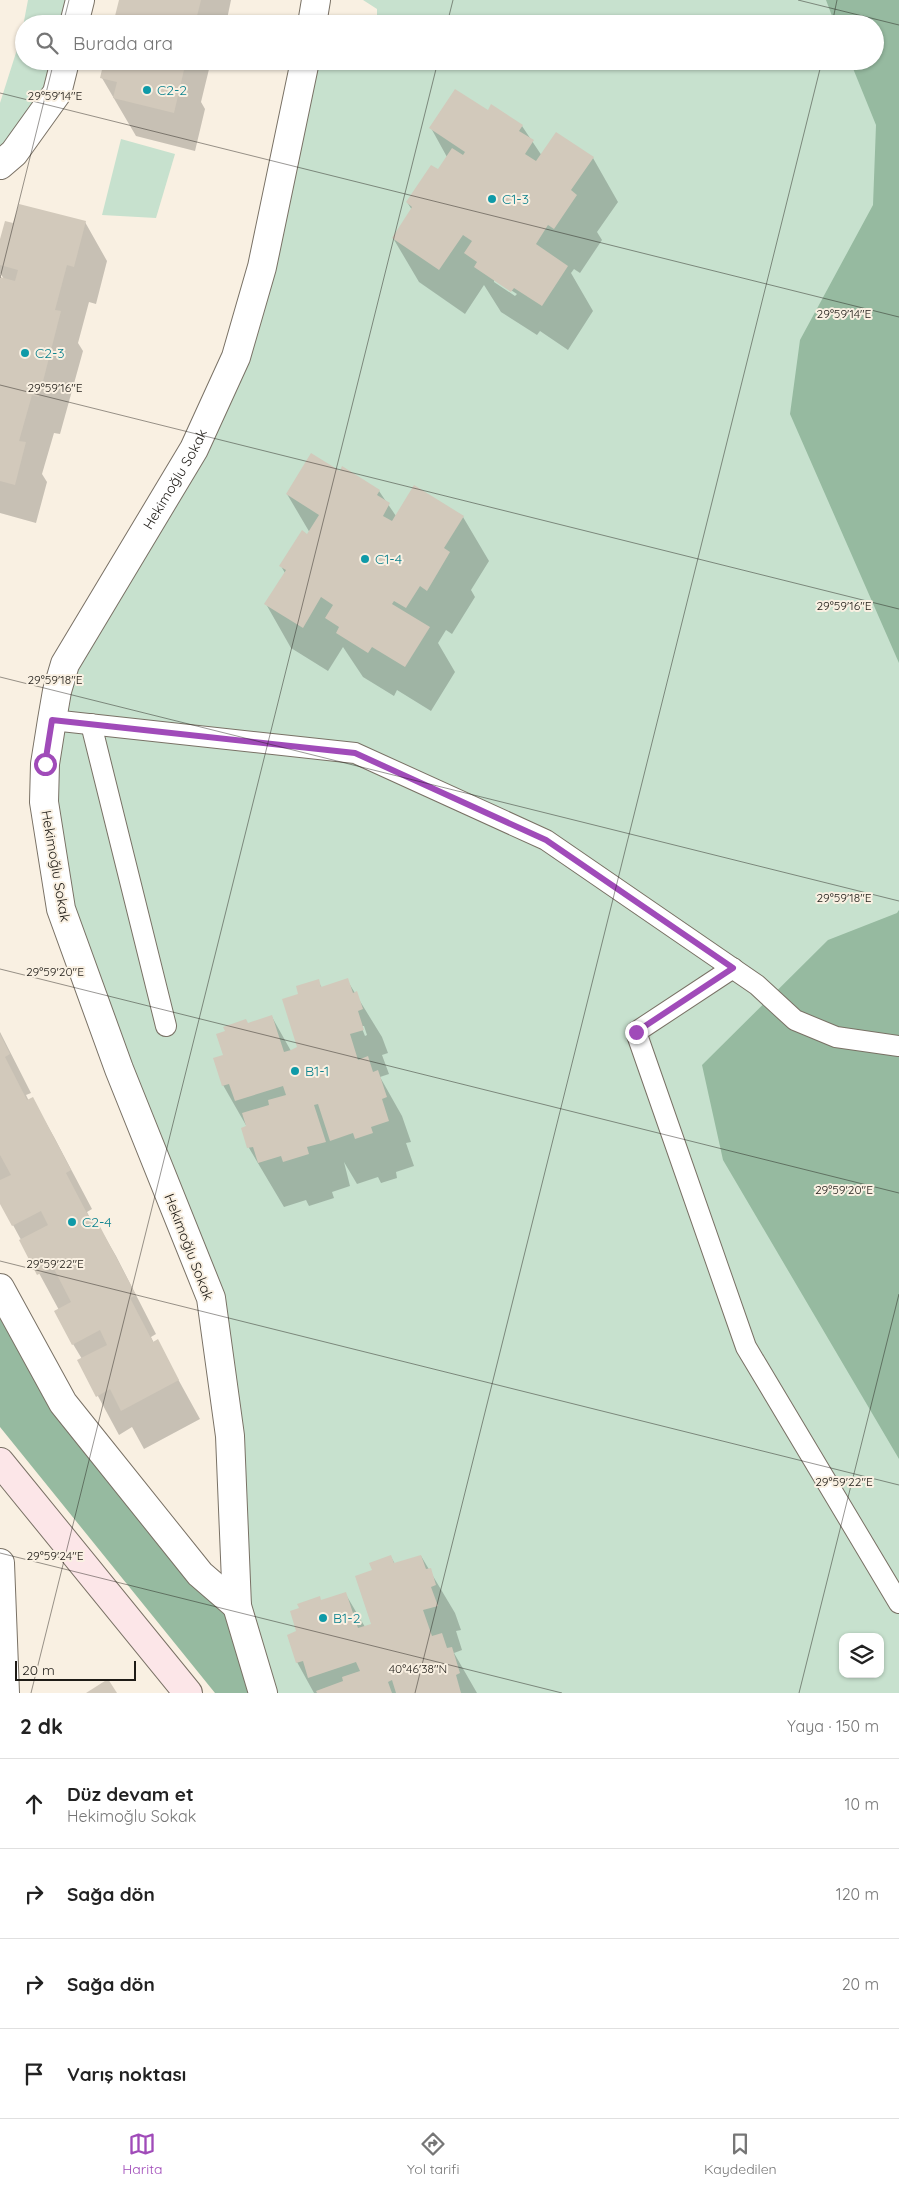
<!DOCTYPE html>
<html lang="tr">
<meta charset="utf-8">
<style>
:root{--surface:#fff;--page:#f2f2f2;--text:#222;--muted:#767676;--line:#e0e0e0;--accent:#a04bb9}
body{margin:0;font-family:Quicksand,sans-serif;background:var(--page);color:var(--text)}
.controls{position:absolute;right:15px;bottom:15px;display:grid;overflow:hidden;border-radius:10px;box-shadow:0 1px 4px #0004}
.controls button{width:45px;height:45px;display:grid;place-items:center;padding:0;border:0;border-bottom:1px solid var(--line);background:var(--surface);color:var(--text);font:25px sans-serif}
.scale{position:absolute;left:15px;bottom:12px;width:121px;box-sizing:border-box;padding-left:5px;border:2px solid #1e1b16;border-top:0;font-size:14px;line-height:18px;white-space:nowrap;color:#1e1b16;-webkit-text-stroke:4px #f9f0e2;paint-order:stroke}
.stop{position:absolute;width:15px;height:15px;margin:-11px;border:4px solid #a04bb9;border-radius:50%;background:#fff}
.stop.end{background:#a04bb9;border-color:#fff;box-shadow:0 1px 5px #0008}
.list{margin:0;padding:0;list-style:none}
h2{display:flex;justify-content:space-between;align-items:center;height:65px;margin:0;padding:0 20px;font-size:21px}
h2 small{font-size:16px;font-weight:400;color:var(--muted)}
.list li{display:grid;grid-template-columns:32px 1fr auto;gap:15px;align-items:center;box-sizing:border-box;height:90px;padding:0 20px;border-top:1px solid var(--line)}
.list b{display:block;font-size:19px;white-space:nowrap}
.list p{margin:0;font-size:16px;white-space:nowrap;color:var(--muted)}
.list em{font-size:16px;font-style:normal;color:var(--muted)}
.icon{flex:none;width:28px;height:28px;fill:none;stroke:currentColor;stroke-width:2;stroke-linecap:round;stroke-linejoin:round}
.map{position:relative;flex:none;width:899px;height:1693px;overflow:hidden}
.search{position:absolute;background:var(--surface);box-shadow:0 1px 4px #0004;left:15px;right:15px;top:15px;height:55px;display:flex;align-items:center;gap:12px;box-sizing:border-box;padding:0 18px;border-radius:28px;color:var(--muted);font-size:19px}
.sheet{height:425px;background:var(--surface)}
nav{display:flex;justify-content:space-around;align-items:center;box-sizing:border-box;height:70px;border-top:1px solid var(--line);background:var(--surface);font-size:14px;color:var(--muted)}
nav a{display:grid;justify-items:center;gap:2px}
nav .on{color:var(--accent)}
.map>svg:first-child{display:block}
.green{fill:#c7e1ce;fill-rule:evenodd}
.forest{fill:#96baa0}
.shadow{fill:#0003;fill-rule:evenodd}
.building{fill:#d2c9bb}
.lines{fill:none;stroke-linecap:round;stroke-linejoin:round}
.lane-casing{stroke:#797165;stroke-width:22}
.street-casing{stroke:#797165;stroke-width:30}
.secondary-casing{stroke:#797165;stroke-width:30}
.lane{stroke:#fff;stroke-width:20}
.street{stroke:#fff;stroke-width:28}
.secondary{stroke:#fce6e8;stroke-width:28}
.route{stroke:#a04bb9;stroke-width:6}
.ticks{fill:none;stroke:#1e1b16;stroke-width:1;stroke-opacity:0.45}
.culture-dot{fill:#0f9aa8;stroke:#f9f0e2;stroke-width:2}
.labels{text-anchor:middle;stroke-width:4;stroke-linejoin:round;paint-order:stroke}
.culture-label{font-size:14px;fill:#0d838f;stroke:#f9f0e2;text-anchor:start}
.street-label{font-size:14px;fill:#1e1b16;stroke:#f9f0e2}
.ticks-label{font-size:12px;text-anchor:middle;fill:#1e1b16;stroke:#f9f0e2;stroke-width:4;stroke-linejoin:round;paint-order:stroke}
</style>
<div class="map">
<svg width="899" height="1693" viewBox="0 0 899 1693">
<rect width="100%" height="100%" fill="#f9f0e2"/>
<g class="green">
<polygon points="28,0 80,0 74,24 24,24 24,61 65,61 0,165 0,103 21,37"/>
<path d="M 363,0 L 899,0 L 899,1693 L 263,1693 L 237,1606 L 211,1298 L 61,909 L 52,720 L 204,428 L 305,61 L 875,61 L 875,24 L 377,24 L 377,9 ZM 843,1637 L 880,1637 L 880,1674 L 843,1674 Z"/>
<polygon points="121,139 175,154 156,218 102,215"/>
</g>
<g class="forest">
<polygon points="826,0 899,0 899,663 790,414 800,340 873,205 876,125 850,61 875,61 875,24 835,24"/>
<polygon points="899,910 899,1459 723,1160 702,1065 828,940 897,913"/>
<polygon points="0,1288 63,1404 237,1606 263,1693 215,1693 0,1427"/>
</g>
<g class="shadow">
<polygon points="120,0 231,0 226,24 114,24"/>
<polygon points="105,61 211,61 201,102 205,109 195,151 136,136 102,78"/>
<path d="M 488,112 L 522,126 L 542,156 L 593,158 L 618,202 L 597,232 L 602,240 L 580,273 L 574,269 L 571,273 L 593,311 L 568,350 L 540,331 L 537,335 L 501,312 L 484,285 L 465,314 L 419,282 L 393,238 L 412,210 L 407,202 L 438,171 L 447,157 L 431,128 ZM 494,279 L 517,294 L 515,296 L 494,282 Z"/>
<polygon points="85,222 107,261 96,304 89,302 78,343 83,351 60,434 54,433 42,474 47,482 36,523 0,513 0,278 4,279 0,273 0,244 14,225"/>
<polygon points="340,473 379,491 396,516 463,517 489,561 471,590 475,597 452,634 446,630 438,643 455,672 431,711 397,690 394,696 363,677 343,647 328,671 291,648 266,604 285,573 281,566 310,533 287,494"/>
<path d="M 347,980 L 382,1037 L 388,1053 L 382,1055 L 389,1074 L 380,1077 L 402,1116 L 411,1142 L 406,1143 L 414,1166 L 396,1172 L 397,1178 L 381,1183 L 378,1177 L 357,1184 L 344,1162 L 350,1186 L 332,1192 L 334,1198 L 309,1206 L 306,1200 L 284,1207 L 249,1148 L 242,1129 L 247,1127 L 223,1085 L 248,1025 L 272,1017 L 291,1051 L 298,1048 L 300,995 L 318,981 L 322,988 ZM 361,1026 L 364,1026 L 367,1035 L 365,1036 Z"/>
<polygon points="0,1032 31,1093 26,1095 29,1101 32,1099 54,1137 92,1209 87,1212 91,1220 94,1218 116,1256 156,1334 151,1337 154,1343 157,1341 200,1419 144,1449 132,1427 119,1435 79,1361 82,1359 73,1344 59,1310 0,1201"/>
<polygon points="421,1556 455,1613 461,1630 456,1631 462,1650 454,1653 477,1693 314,1693 297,1662 298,1632 321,1601 345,1593 365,1627 372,1625 373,1571 391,1557 395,1564"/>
</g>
<g class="building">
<polygon points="119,0 201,0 196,20 190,18 189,24 113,24"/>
<polygon points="104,61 180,61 178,68 184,70 174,113 113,98 117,82 100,78"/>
<polygon points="455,89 488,110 491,104 523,125 519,131 534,140 525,154 536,161 556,132 594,157 571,190 577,195 554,229 548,225 536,244 568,266 542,306 514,288 511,292 474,267 477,262 464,253 472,241 463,235 439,270 392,238 412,207 406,202 431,165 438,169 452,148 463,155 465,152 429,128"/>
<polygon points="19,204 86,221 74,267 67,265 55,310 61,311 39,397 32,395 19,441 26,442 15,485 0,481 0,277 15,281 18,270 0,265 0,239 5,221 13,223"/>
<polygon points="311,453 340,471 342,466 380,490 377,495 390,503 383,516 392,521 414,485 464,516 444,548 450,552 427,591 420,586 406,608 394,601 392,604 430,627 405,667 372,647 368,653 336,633 339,627 325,618 333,605 321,597 303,628 264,604 286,570 279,566 302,530 307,534 319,515 286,494"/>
<polygon points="348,978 353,993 357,991 363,1009 358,1011 364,1030 350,1034 358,1060 368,1056 373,1072 378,1070 387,1097 382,1099 389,1121 371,1127 373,1133 355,1139 353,1133 330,1141 318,1104 314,1105 326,1142 307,1147 309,1154 283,1162 281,1156 258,1163 253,1147 247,1148 241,1128 246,1126 242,1113 269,1105 268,1100 286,1095 283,1086 235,1101 229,1084 222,1086 213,1058 223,1055 216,1034 225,1031 223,1027 246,1019 248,1023 272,1015 284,1052 291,1050 297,1047 282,999 298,994 296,986 319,979 321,987"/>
<polygon points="0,1034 10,1054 5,1057 27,1100 33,1097 71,1170 66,1173 90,1219 95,1217 136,1295 130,1298 153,1342 158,1339 179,1380 121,1411 110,1389 96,1397 77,1360 107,1345 100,1330 72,1345 54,1311 71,1302 53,1267 37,1275 19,1240 48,1225 41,1211 12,1226 0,1204 0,1180 11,1175 0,1155"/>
<polygon points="391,1555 394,1563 421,1555 426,1569 431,1568 436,1585 431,1587 438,1606 423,1610 432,1636 442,1633 447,1648 452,1647 460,1673 456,1675 461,1693 396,1693 392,1680 388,1682 392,1693 317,1693 316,1691 343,1681 342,1677 360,1671 356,1662 308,1678 303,1661 296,1663 287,1635 296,1631 290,1611 299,1608 297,1604 320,1596 321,1600 346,1592 358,1628 371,1624 355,1576 372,1570 369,1563"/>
<polygon points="108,1679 117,1693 86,1693"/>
</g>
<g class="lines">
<g class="lane-casing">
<g id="lane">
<polyline points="52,720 355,753 546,840 757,985 795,1020 836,1037 899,1046"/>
<polyline points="91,724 166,1026"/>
<polyline points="733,968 636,1032 746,1347 899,1603"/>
</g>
</g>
<g class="street-casing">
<g id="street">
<polyline points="74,24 80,0"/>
<polyline points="312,24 316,0"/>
<polyline points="0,165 14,153 57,93 65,61"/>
<polyline points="0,1288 63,1403 200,1574 237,1606"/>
<polyline points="0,1563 5,1693"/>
<path id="s1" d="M 263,1693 L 237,1606 L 230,1436 L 211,1298 L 119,1069 L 61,909 L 44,802 L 45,764 L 52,720 L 57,691 L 65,664 L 194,449 L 236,357 L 262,267 L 305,61"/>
</g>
</g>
<g class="secondary-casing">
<polyline id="secondary" points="0,1462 188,1693"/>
</g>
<use href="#lane" class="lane"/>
<use href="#street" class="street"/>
<use href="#secondary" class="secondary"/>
</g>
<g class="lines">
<polyline class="route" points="45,764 52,720 355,753 546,840 733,968 636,1032"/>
</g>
<path class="ticks" d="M 798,0 L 899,25M 63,24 L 69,0M 447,24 L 453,0M 832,24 L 837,0M 0,93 L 899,317M 0,278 L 54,61M 0,385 L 899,609M 0,677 L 899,901M 0,969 L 899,1193M 0,1261 L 899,1485M 0,1553 L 562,1693M 31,1693 L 438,61M 415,1693 L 822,61M 799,1693 L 899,1294"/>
<g class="culture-dot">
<circle cx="147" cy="90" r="5"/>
<circle cx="492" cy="199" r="5"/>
<circle cx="25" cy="353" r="5"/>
<circle cx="365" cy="559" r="5"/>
<circle cx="295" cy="1071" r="5"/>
<circle cx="72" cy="1222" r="5"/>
<circle cx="323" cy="1618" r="5"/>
</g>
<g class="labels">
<g class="culture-label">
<text x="157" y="95">C2-2</text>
<text x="502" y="204">C1-3</text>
<text x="35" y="358">C2-3</text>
<text x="375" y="564">C1-4</text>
<text x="305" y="1076">B1-1</text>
<text x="82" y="1227">C2-4</text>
<text x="333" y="1623">B1-2</text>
</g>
<g class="street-label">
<text dy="5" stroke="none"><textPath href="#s1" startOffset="1281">Hekimoğlu Sokak</textPath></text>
<text transform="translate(56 866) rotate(80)" y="5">Hekimoğlu Sokak</text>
<text transform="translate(189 1247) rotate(69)" y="5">Hekimoğlu Sokak</text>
</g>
</g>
<g class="ticks-label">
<text x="55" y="100">29°59'14"E</text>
<text x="844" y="318">29°59'14"E</text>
<text x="55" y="392">29°59'16"E</text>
<text x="844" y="610">29°59'16"E</text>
<text x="55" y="684">29°59'18"E</text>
<text x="844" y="902">29°59'18"E</text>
<text x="55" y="976">29°59'20"E</text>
<text x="844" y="1194">29°59'20"E</text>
<text x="55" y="1268">29°59'22"E</text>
<text x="844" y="1486">29°59'22"E</text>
<text x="55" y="1560">29°59'24"E</text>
<text x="418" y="1673">40°46'38"N</text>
</g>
</svg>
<div class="controls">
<button><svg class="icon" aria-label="layers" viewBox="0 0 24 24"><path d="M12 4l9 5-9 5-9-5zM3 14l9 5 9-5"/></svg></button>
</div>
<div class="scale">20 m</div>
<div class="stop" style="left:45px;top:764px"></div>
<div class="stop end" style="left:636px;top:1032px"></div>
<div class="search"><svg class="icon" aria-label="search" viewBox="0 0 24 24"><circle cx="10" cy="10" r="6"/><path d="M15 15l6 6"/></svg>Burada ara</div>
</div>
<section class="sheet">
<h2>2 dk<small>Yaya · 150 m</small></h2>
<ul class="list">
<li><svg class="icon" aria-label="ahead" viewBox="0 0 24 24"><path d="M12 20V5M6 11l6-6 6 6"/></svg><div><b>Düz devam et</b><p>Hekimoğlu Sokak</p></div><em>10 m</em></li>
<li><svg class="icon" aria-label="right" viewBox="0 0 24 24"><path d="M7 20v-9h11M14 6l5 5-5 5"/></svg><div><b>Sağa dön</b></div><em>120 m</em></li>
<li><svg class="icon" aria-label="right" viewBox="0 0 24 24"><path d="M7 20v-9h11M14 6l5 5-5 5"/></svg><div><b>Sağa dön</b></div><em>20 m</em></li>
<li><svg class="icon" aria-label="arrive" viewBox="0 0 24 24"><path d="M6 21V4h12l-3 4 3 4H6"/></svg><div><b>Varış noktası</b></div></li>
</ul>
</section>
<nav>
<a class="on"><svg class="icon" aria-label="map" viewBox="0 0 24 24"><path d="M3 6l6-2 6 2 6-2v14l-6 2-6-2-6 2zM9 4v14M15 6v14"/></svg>Harita</a>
<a><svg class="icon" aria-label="directions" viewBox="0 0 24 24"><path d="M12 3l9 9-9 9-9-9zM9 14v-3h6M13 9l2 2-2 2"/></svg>Yol tarifi</a>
<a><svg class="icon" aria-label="saved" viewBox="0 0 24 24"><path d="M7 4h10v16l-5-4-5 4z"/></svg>Kaydedilen</a>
</nav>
